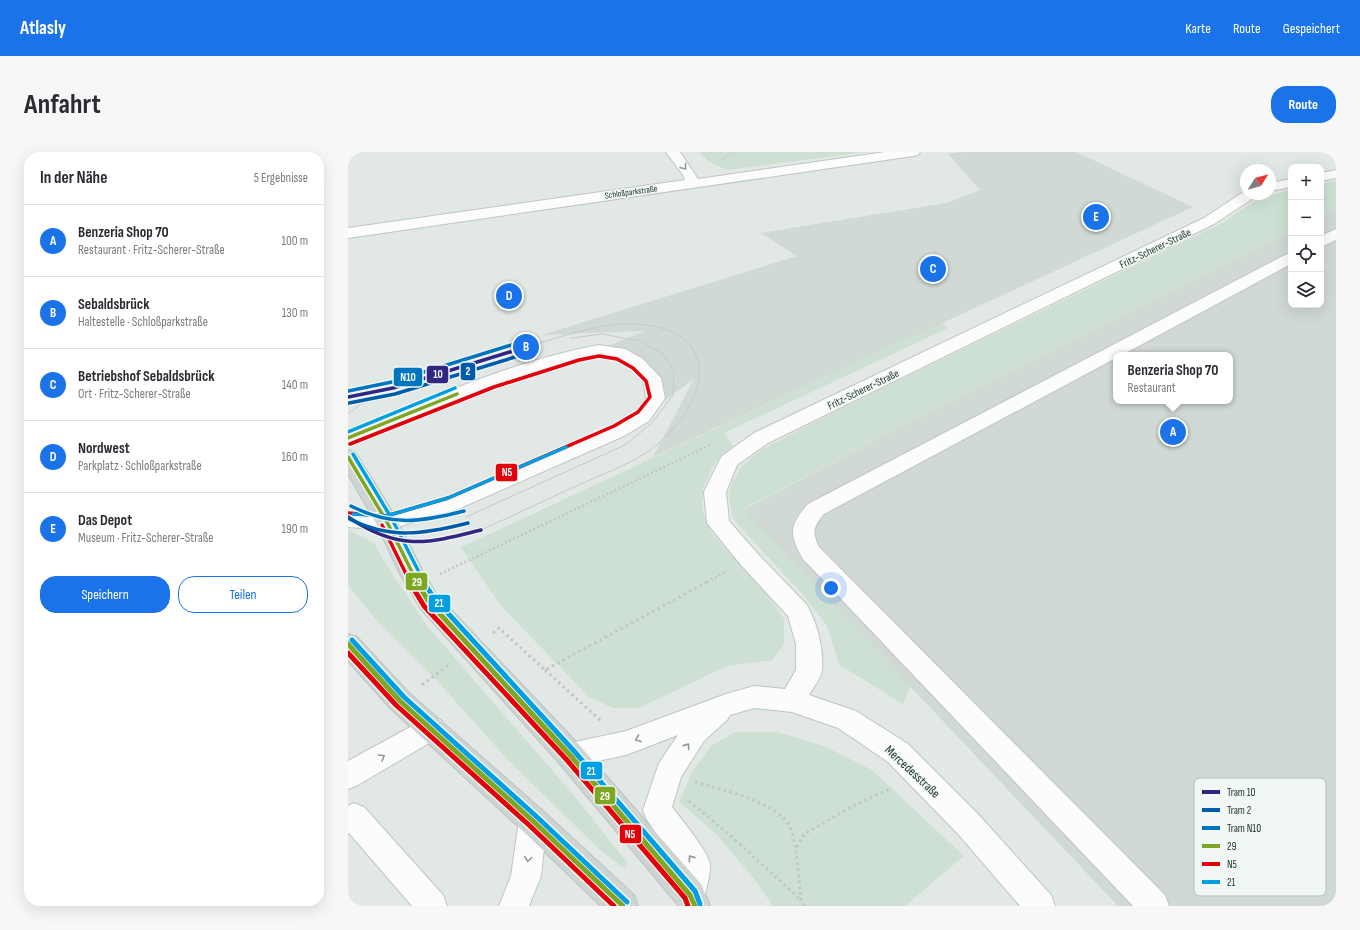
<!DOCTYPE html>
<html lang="de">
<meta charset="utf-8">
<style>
:root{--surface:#fff;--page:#f7f7f7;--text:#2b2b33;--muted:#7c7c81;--line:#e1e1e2;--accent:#1a73e8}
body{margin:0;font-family:"Sofia Sans Condensed",sans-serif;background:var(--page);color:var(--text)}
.controls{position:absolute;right:12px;top:12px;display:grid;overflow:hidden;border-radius:8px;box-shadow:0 4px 16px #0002}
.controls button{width:36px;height:36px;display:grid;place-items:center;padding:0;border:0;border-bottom:1px solid var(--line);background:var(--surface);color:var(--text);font:20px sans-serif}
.compass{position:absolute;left:892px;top:12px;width:36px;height:36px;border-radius:50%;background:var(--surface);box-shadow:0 4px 16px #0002;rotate:53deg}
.you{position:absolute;left:483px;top:436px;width:14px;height:14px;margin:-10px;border:3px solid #fff;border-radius:50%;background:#1a73e8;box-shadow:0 0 0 6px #1a73e833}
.badge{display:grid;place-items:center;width:26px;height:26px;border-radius:50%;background:var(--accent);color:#fff;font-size:13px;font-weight:700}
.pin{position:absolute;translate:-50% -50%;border:2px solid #fff;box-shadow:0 1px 4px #0006}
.popup{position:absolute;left:765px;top:200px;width:120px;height:52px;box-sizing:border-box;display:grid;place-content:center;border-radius:8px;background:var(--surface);filter:drop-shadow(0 1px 3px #0005);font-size:13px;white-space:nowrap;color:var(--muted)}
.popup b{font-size:15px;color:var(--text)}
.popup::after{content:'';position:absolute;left:50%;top:100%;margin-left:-8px;border:8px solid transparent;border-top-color:var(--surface)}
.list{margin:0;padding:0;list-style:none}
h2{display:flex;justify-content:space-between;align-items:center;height:52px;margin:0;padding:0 16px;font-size:17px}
h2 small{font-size:13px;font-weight:400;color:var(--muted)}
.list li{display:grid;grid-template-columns:26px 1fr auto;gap:12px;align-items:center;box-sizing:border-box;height:72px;padding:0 16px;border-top:1px solid var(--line)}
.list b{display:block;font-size:15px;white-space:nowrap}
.list p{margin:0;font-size:13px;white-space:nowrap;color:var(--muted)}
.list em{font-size:13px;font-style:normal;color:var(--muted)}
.actions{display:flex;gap:8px;padding:12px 16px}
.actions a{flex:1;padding:9px 0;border:1px solid var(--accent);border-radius:16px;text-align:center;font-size:14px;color:var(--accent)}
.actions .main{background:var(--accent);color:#fff}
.icon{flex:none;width:22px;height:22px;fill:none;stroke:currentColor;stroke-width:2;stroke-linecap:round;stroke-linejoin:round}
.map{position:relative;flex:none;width:988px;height:754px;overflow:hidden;border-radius:16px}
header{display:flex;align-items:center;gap:24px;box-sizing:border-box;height:56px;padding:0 20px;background:var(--accent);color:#fff}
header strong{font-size:19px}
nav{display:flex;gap:22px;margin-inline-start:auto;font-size:14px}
.intro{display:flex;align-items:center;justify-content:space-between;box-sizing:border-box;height:96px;padding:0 24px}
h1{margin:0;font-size:28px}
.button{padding:10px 18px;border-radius:16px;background:var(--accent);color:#fff;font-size:14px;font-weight:700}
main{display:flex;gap:24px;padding:0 24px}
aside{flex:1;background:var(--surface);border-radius:16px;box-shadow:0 4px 16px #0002}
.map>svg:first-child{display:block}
.built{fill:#d1d9d5;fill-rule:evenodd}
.green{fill:#cde0d3}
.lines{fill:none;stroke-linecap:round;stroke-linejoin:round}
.minor-casing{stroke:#bfc5c2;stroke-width:2}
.major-casing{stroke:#bcc4c1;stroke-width:2}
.path-far2{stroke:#c0c8c5;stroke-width:1.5;stroke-dasharray:1.5 2;stroke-linecap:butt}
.path-far1{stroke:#c0c8c5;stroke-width:2.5;stroke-dasharray:2 2.5;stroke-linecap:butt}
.path{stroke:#c0c8c5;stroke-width:3;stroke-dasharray:2.5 3.5;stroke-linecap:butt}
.minor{fill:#fbfcfb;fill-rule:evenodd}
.major{fill:#ced4d2;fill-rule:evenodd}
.tram{stroke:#c6c9c8;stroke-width:1}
.bus-1-far1-casing{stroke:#f0f7f4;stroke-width:6}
.bus-1-casing{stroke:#f0f7f4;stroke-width:8}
.bus-2-far1-casing{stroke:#f0f7f4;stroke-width:6}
.bus-2-casing{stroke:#f0f7f4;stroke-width:8}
.bus-3-far1-casing{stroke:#f0f7f4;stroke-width:6}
.bus-3-casing{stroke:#f0f7f4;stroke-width:8}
.bus-1-far1{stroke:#7ea623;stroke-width:3.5}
.bus-1{stroke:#7ea623;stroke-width:5}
.bus-2-far1{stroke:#e3000b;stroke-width:3.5}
.bus-2{stroke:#e3000b;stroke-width:5}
.bus-3-far1{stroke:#009fe3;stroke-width:3.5}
.bus-3{stroke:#009fe3;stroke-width:5}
.tram-1-casing{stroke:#f0f7f4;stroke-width:6}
.tram-2-casing{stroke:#f0f7f4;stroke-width:6}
.tram-3-casing{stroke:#f0f7f4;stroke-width:6}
.tram-1{stroke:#312783;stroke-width:3.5}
.tram-2{stroke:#005ca9;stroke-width:3.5}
.tram-3{stroke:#0075bf;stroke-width:3.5}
.oneway{stroke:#8f9a97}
.labels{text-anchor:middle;stroke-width:3;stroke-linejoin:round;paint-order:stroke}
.far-street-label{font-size:9px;fill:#233833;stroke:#f0f7f4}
.street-label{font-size:11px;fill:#233833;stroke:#f0f7f4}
.near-street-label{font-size:13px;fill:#233833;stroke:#f0f7f4}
.key{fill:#f0f7f4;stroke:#b2beba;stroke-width:1}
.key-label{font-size:11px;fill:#233833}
.line-badge{stroke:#f0f7f4;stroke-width:1.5}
.badge-label{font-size:11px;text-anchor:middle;font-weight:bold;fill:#fff}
</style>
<header>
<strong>Atlasly</strong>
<nav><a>Karte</a><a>Route</a><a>Gespeichert</a></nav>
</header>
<div class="intro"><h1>Anfahrt</h1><a class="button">Route</a></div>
<main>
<aside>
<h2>In der Nähe<small>5 Ergebnisse</small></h2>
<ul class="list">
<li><span class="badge">A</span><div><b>Benzeria Shop 70</b><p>Restaurant · Fritz-Scherer-Straße</p></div><em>100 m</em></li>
<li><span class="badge">B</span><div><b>Sebaldsbrück</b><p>Haltestelle · Schloßparkstraße</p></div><em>130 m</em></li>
<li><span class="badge">C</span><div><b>Betriebshof Sebaldsbrück</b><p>Ort · Fritz-Scherer-Straße</p></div><em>140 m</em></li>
<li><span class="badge">D</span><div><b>Nordwest</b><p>Parkplatz · Schloßparkstraße</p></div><em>160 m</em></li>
<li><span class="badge">E</span><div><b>Das Depot</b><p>Museum · Fritz-Scherer-Straße</p></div><em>190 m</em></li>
</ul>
<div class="actions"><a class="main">Speichern</a><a>Teilen</a></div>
</aside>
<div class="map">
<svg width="988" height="754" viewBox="0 0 988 754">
<rect width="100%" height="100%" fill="#e2e8e5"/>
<g class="built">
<polygon points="615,0 728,0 845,55 305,305 346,227 294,265 308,246 289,211 251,198 296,179 194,183 449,104 413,81 598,51 632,38 600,2"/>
<path d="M 988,57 L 988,754 L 770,754 L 395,358 L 593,254 L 943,79 L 943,153 L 973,153 L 973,64 ZM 768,203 L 882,203 L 882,249 L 768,249 Z"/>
</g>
<g class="green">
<polygon points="351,0 517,0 379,18 360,9"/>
<polygon points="988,29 988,57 973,64 973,32"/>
<path d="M 943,38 L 943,79 L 593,254 L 395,357 L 563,534 L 555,552 L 495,515 L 492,515 L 479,474 L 456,444 L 395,378 L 384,365 L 381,345 L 384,330 L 394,314 L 413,298 L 496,255 L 876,70 C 897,54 917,43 943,38 Z"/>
<polygon points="594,171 600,176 376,281 385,294 366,312 355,336 354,358 362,379 421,445 436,467 436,492 424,508 379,514 291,556 265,556 241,545 153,454 112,394 118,393"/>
<polygon points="0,378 26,391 36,409 79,474 228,646 280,712 276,716 252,698 160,608 92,532 29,469 0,433"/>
<polygon points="387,580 429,580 476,594 524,618 616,704 557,754 425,754 407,728 369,683 331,650 344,620 363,594"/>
</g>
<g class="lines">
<g class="minor-casing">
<g id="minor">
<polygon points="318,0 332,0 350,27 537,0 572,0 570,3 565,4 0,86 0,76 337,28 335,23"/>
<polygon points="988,18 988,26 973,29 973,21"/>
<polygon points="943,27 943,35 922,39 922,31"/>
<path d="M 897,39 L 898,42 L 909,42 L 907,45 L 866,72 L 420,291 L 389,313 L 378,340 L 381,369 L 409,401 L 459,453 C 469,471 476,497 474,518 C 473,526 465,536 461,543 L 508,559 L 560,592 L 630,662 L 703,743 L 707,754 L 672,754 L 610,682 L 540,610 L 490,576 L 444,560 L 406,556 L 382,563 L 379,568 L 356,589 L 333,625 L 324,655 C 333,667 360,699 362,712 C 363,721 357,745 353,754 L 331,754 L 327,743 L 332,715 L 299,668 L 295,658 L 311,611 L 330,583 L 278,603 L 222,615 L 212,612 L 208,603 L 212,594 L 222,591 L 278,579 L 378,542 L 406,534 L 437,537 L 448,518 L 448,492 L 440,464 L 393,413 L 359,371 L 356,340 L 371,309 L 374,304 L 406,281 L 856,66 Z"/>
<polygon points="988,77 988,88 973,95 973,84"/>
<path d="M 943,101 L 943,112 L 774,203 L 768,203 L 768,206 L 476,362 C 465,375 464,380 471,395 L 817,743 L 821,754 L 785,754 L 455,407 C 441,382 441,374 460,352 L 937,103 Z"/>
<path d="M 251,193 L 277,197 L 295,207 L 313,226 L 317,246 L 301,269 L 276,284 L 110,357 L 39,378 L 0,375 L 0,359 L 39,362 L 95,346 L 262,274 L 287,261 L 298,246 L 295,228 L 283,215 L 266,206 L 251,203 L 233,207 L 151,233 L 0,293 L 0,279 C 82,247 164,209 251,193 Z"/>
<polygon points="84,564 93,568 97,576 93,584 10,633 0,637 0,609 75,568"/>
<polygon points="6,651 16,655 95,743 99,754 64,754 1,681 0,682 0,654"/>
<polygon points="185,655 195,659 199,669 193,724 181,754 151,754 163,724 171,669 175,659"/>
</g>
</g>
<g class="major-casing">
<g id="major">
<polygon points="0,298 7,300 47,364 74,418 89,443 232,594 353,732 362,754 331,754 212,612 73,457 52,422 28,371 0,322"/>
<polygon points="0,482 9,485 61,541 195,659 286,743 290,754 253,754 175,679 43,557 0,509"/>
</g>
</g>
<polyline class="path-far2" points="375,7 386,0"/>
<g class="path-far1">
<polyline points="92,422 362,293"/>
<polyline points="359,430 379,419"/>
</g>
<g class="path">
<polyline points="145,481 151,476 197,518 361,429"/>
<polyline points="197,518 253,569"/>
<polyline points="74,533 102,512"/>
<path d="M 347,630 C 372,637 428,650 441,673 C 445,680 446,690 448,697"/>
<polyline points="341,649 384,685 453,748"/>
<polyline points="456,754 453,748 448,697 456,682 509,652 544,636"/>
</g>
<use href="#minor" class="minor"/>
<use href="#major" class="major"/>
<g class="tram">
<polyline points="178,195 193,191"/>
<polyline points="0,262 13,252 45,236"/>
<polyline points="118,365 277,293 304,271 325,243 326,219 314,201 292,189 254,182 223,186"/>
<path d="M 133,378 C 167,363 201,346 235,331 C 261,319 290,310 312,290 C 364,244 373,175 285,172 C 252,171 219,183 188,192"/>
</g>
<g class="bus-1-far1-casing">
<g id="bus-1-far1">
<polyline points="0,286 109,242"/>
<polyline points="0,305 39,370 69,430"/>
</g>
</g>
<g class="bus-1-casing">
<g id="bus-1">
<polyline points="68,429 81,450 222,603 342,743 347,754"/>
<polyline points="0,492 52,549 185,669 275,754"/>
</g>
</g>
<g class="bus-2-far1-casing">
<g id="bus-2-far1">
<polyline points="0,361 38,364 100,346 266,274 290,260 302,245 298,229 285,216 269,207 251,204 231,208 146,235 2,292"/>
<polyline points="34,373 62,430"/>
</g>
</g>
<g class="bus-2-casing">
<g id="bus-2">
<polyline points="61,429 76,454 218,607 337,746 340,754"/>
<polyline points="0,501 48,553 181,673 266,754"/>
</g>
</g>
<g class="bus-3-far1-casing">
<g id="bus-3-far1">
<polyline points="0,280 107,236"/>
<polyline points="5,302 44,367 76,430"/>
<polyline points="5,362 38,364 100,346 218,295"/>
</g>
</g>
<g class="bus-3-casing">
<g id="bus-3">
<polyline points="75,429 86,446 226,599 347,739 352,752"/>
<polyline points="4,488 56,545 189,665 279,750"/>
</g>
</g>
<use href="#bus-1-far1" class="bus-1-far1"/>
<use href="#bus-1" class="bus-1"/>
<use href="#bus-2-far1" class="bus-2-far1"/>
<use href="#bus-2" class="bus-2"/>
<use href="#bus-3-far1" class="bus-3-far1"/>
<use href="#bus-3" class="bus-3"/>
<g class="tram-1-casing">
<g id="tram-1">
<polyline points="0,245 45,236 178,195"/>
<path d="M 0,365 C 50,399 78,392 133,378"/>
</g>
</g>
<g class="tram-2-casing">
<g id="tram-2">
<polyline points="1,251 47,242 180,201"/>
<path d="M 0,366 C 41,388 77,382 120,371"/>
</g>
</g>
<g class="tram-3-casing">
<g id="tram-3">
<polyline points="0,239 44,230 176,189"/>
<path d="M 3,354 C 44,375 73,370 116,359"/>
</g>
</g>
<use href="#tram-1" class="tram-1"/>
<use href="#tram-2" class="tram-2"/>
<use href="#tram-3" class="tram-3"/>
</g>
<defs><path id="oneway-chevron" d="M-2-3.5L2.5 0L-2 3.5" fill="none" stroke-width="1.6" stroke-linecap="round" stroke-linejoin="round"/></defs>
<g class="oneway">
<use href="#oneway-chevron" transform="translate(336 15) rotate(53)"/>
<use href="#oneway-chevron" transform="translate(290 587) rotate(159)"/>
<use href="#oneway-chevron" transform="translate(339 594) rotate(-55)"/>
<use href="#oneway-chevron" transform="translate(34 605) rotate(-30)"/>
<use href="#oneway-chevron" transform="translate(343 706) rotate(-125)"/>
<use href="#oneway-chevron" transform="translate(180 707) rotate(98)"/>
</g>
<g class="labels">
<g class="far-street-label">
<text transform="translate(283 40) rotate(-8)" y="3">Schloßparkstraße</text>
</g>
<g class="street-label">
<text transform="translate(807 96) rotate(-26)" y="4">Fritz-Scherer-Straße</text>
<text transform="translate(515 237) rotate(-26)" y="4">Fritz-Scherer-Straße</text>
</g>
<g class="near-street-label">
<text transform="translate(565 619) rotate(43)" y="5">Mercedesstraße</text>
</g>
</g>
<rect x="846" y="626" width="132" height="118" rx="6" class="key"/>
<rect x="854" y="638" width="18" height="4" fill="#312783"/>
<rect x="854" y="656" width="18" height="4" fill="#005ca9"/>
<rect x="854" y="674" width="18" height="4" fill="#0075bf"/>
<rect x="854" y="692" width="18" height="4" fill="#7ea623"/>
<rect x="854" y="710" width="18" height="4" fill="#e3000b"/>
<rect x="854" y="728" width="18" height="4" fill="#009fe3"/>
<g class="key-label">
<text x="879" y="644">Tram 10</text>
<text x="879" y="662">Tram 2</text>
<text x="879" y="680">Tram N10</text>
<text x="879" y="698">29</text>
<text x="879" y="716">N5</text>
<text x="879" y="734">21</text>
</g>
<g class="line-badge">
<rect x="112" y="210" width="16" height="19" rx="4" fill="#005ca9"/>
<rect x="78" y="213" width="23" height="19" rx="4" fill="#312783"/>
<rect x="45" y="215" width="30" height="20" rx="4" fill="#0075bf"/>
<rect x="147" y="311" width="23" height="19" rx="4" fill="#e3000b"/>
<rect x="57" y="420" width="23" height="19" rx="4" fill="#7ea623"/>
<rect x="80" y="442" width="23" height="19" rx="4" fill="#009fe3"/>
<rect x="232" y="609" width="23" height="19" rx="4" fill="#009fe3"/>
<rect x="246" y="634" width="22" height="19" rx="4" fill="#7ea623"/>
<rect x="271" y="672" width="23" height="20" rx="4" fill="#e3000b"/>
</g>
<g class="badge-label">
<text x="120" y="223">2</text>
<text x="90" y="226">10</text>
<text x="60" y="229">N10</text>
<text x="159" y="324">N5</text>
<text x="69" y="434">29</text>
<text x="91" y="455">21</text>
<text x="243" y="623">21</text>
<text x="257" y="648">29</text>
<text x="282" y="686">N5</text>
</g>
</svg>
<div class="controls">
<button>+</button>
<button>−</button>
<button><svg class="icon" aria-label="locate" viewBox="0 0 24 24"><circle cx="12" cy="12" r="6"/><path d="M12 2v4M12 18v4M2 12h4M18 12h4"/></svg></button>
<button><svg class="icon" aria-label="layers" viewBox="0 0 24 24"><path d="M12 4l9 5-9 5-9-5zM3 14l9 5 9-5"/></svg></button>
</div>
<svg class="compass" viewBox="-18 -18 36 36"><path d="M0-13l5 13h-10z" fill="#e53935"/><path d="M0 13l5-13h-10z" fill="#7c7c81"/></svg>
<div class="you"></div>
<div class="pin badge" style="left:825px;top:280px">A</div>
<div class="popup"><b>Benzeria Shop 70</b>Restaurant</div>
<div class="pin badge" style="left:178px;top:195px">B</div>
<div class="pin badge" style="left:585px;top:117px">C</div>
<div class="pin badge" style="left:161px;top:144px">D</div>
<div class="pin badge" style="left:748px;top:65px">E</div>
</div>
</main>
